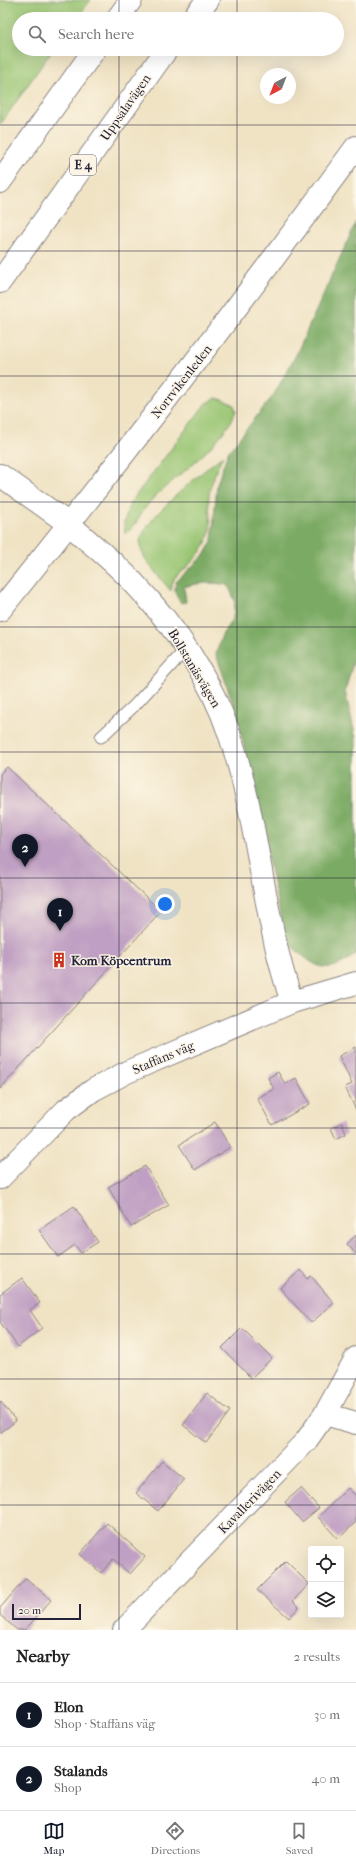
<!DOCTYPE html>
<meta charset="utf-8">
<style>
:root{--surface:#fff;--page:#f2f2f2;--text:#222;--muted:#767676;--line:#e0e0e0;--accent:#111827}
body{margin:0;font-family:"IM FELL French Canon",serif;background:var(--page);color:var(--text)}
.controls{position:absolute;right:12px;bottom:12px;display:grid;overflow:hidden;border-radius:4px;box-shadow:0 4px 16px #0002}
.controls button{width:36px;height:36px;display:grid;place-items:center;padding:0;border:0;border-bottom:1px solid var(--line);background:var(--surface);color:var(--text);font:20px sans-serif}
.compass{position:absolute;left:260px;top:68px;width:36px;height:36px;border-radius:50%;background:var(--surface);box-shadow:0 4px 16px #0002;rotate:222deg}
.scale{position:absolute;left:12px;bottom:10px;width:69px;box-sizing:border-box;padding-left:4px;border:2px solid #22223b;border-top:0;font-size:11px;line-height:14px;white-space:nowrap;color:#22223b;-webkit-text-stroke:3px #fcf5e5;paint-order:stroke}
.you{position:absolute;left:165px;top:904px;width:14px;height:14px;margin:-10px;border:3px solid #fff;border-radius:50%;background:#1a73e8;box-shadow:0 0 0 6px #1a73e833}
.badge{display:grid;place-items:center;width:26px;height:26px;border-radius:50%;background:var(--accent);color:#fff;font-size:13px;font-weight:700}
.pin{position:absolute;translate:-50% -33px;filter:drop-shadow(0 1px 2px #0008)}
.pin::after{content:'';position:absolute;top:21px;width:14px;height:12px;background:inherit;clip-path:polygon(0 0,100% 0,50% 100%)}
.list{margin:0;padding:0;list-style:none}
h2{display:flex;justify-content:space-between;align-items:center;height:52px;margin:0;padding:0 16px;font-size:17px}
h2 small{font-size:13px;font-weight:400;color:var(--muted)}
.list li{display:grid;grid-template-columns:26px 1fr auto;gap:12px;align-items:center;box-sizing:border-box;height:64px;padding:0 16px;border-top:1px solid var(--line)}
.list b{display:block;font-size:15px;white-space:nowrap}
.list p{margin:0;font-size:13px;white-space:nowrap;color:var(--muted)}
.list em{font-size:13px;font-style:normal;color:var(--muted)}
.icon{flex:none;width:22px;height:22px;fill:none;stroke:currentColor;stroke-width:2;stroke-linecap:round;stroke-linejoin:round}
.map{position:relative;flex:none;width:356px;height:1630px;overflow:hidden}
.search{position:absolute;background:var(--surface);box-shadow:0 4px 16px #0002;left:12px;right:12px;top:12px;height:44px;display:flex;align-items:center;gap:10px;box-sizing:border-box;padding:0 14px;border-radius:22px;color:var(--muted);font-size:15px}
.sheet{height:180px;background:var(--surface)}
nav{display:flex;justify-content:space-around;align-items:center;box-sizing:border-box;height:56px;border-top:1px solid var(--line);background:var(--surface);font-size:11px;color:var(--muted)}
nav a{display:grid;justify-items:center;gap:2px}
nav .on{color:var(--accent)}
.map>svg:first-child{display:block}
.green{fill:#98c572;stroke:#5d7456}
.forest{fill:#7aaa64;stroke:#4e6650}
.building{fill:#bf9fc3}
.lines{fill:none;stroke-linecap:round;stroke-linejoin:round}
.service-casing{stroke:#898280;stroke-width:13}
.minor-casing{stroke:#898280;stroke-width:24}
.tertiary-casing{stroke:#898280;stroke-width:24}
.secondary-casing{stroke:#898280;stroke-width:24}
.motorway-casing{stroke:#898280;stroke-width:24}
.service{stroke:#fff;stroke-width:11}
.minor{stroke:#fff;stroke-width:22}
.tertiary{stroke:#fff;stroke-width:22}
.secondary{stroke:#fff;stroke-width:22}
.motorway{stroke:#fff;stroke-width:22}
.grid{fill:none;stroke:#22223b;stroke-width:1;stroke-opacity:0.55}
.labels{text-anchor:middle;stroke-width:3;stroke-linejoin:round;paint-order:stroke}
.shield{fill:#fcf5e5;stroke:#63616e;stroke-width:1}
.shield-label{font-size:12px;font-weight:bold;fill:#22223b}
.street-label{font-size:13px;fill:#22223b;stroke:#fcf5e5}
.poi-label{font-size:13px;font-weight:bold;fill:#22223b;stroke:#fcf5e5;text-anchor:start}
</style>
<div class="map">
<svg width="356" height="1630" viewBox="0 0 356 1630">
<rect width="100%" height="100%" fill="#fcf5e5"/>
<filter id="ink" filterUnits="userSpaceOnUse"><feTurbulence type="fractalNoise" baseFrequency=".025" numOctaves="2"/><feDisplacementMap in="SourceGraphic" scale="8" xChannelSelector="R" yChannelSelector="G"/><feConvolveMatrix kernelMatrix="1 2 1 2 8 2 1 2 1" color-interpolation-filters="sRGB"/></filter>
<filter id="wash" filterUnits="userSpaceOnUse"><feTurbulence type="fractalNoise" baseFrequency=".012" numOctaves="4" result="noise"/><feDisplacementMap in="SourceGraphic" scale="16" xChannelSelector="R" yChannelSelector="G"/><feGaussianBlur stdDeviation="0.9" result="paint"/><feColorMatrix in="noise" values="0 0 0 0 0 0 0 0 0 0 0 0 0 0 0 0 0 1.4 0 .05"/><feComposite in="paint" operator="in"/></filter>
<g filter="url(#wash)">
<rect width="100%" height="100%" fill="#f0e3c4"/>
<g class="green">
<polygon points="0,0 91,0 76,19 19,19 19,49 53,49 0,125"/>
<path d="M 217,398 L 233,404 L 236,410 C 232,422 228,426 220,436 C 200,462 171,479 149,503 C 140,513 136,528 125,534 L 124,523 L 130,503 L 206,403 Z"/>
<path d="M 223,455 C 218,467 211,481 209,495 C 207,511 215,523 207,540 C 203,550 195,559 187,567 C 177,576 173,575 171,591 C 161,578 143,562 140,545 C 137,523 206,470 223,455 Z"/>
</g>
<path class="forest" d="M 356,222 L 356,653 L 345,691 L 356,739 L 356,954 C 323,980 314,964 286,942 L 237,715 L 216,654 L 222,635 L 233,618 L 235,601 L 228,585 C 211,582 200,582 184,587 L 186,602 L 181,603 C 175,595 174,591 176,582 L 205,554 L 212,541 L 217,484 L 228,452 L 273,396 L 296,355 Z"/>
<g id="blocks">
<g class="building">
<polygon points="7,767 161,911 0,1089 0,774"/>
<polygon points="356,1047 356,1110 345,1087 352,1084 339,1056"/>
<polygon points="278,1072 285,1084 296,1078 310,1104 272,1125 257,1098 274,1089 268,1078"/>
<polygon points="215,1122 230,1147 195,1170 179,1145"/>
<polygon points="342,1123 346,1134 336,1139 331,1128"/>
<polygon points="145,1166 169,1205 131,1227 108,1187"/>
<polygon points="74,1206 98,1242 81,1253 75,1245 58,1257 39,1230"/>
<polygon points="356,1235 356,1254 347,1244"/>
<polygon points="301,1270 308,1279 311,1276 334,1303 311,1323 280,1288"/>
<polygon points="22,1278 40,1303 30,1310 42,1328 18,1347 0,1322 0,1294"/>
<polygon points="242,1328 272,1358 251,1378 222,1348"/>
<polygon points="207,1393 230,1411 206,1443 183,1425"/>
<polygon points="0,1401 16,1421 0,1433"/>
<polygon points="162,1461 184,1479 158,1511 136,1493"/>
<polygon points="301,1488 319,1508 302,1522 285,1502"/>
<polygon points="348,1488 356,1496 356,1522 338,1539 318,1517"/>
<polygon points="107,1523 145,1557 130,1574 113,1559 101,1573 80,1554"/>
<polygon points="286,1561 309,1584 293,1601 299,1607 289,1618 257,1590"/>
<polygon points="26,1578 51,1600 25,1630 17,1630 0,1615 0,1608"/>
</g>
</g>
</g>
<g filter="url(#ink)">
<use href="#blocks" fill-opacity="0" stroke="#898280" stroke-width="1"/>
<g class="lines">
<g class="service-casing">
<polyline id="service" points="101,737 135,705 186,649"/>
</g>
<g class="minor-casing">
<g id="minor">
<path d="M 69,524 C 90,543 113,561 132,581 C 173,624 210,677 229,733 C 259,821 262,915 292,1002"/>
<polyline points="0,1178 66,1110 93,1090 127,1072 292,1002 356,983"/>
<polyline points="325,1414 356,1423"/>
<polyline points="124,1630 306,1441 325,1414 356,1358"/>
</g>
</g>
<g class="tertiary-casing">
<polyline id="tertiary" points="0,475 69,524"/>
</g>
<g class="secondary-casing">
<path id="secondary" d="M 0,610 C 122,459 241,304 356,147"/>
</g>
<g class="motorway-casing">
<g id="motorway">
<polyline points="117,19 131,0"/>
<polyline points="192,19 208,0"/>
<polyline points="0,182 95,49"/>
<polyline points="0,282 167,49"/>
</g>
</g>
<use href="#service" class="service"/>
<use href="#minor" class="minor"/>
<use href="#tertiary" class="tertiary"/>
<use href="#secondary" class="secondary"/>
<use href="#motorway" class="motorway"/>
</g>
</g>
<path class="grid" d="M 119,0 L 119,19M 237,0 L 237,19M 119,49 L 119,1630M 237,49 L 237,1630M 0,125 L 356,125M 0,251 L 356,251M 0,376 L 356,376M 0,502 L 356,502M 0,627 L 356,627M 0,752 L 356,752M 0,878 L 356,878M 0,1003 L 356,1003M 0,1128 L 356,1128M 0,1254 L 356,1254M 0,1379 L 356,1379M 0,1505 L 356,1505"/>
<defs>
<g id="building-bare" transform="scale(1.2)"><path d="M-4-6H4V6H1V3H-1V6H-4ZM-2.5-4.3h1.7v1.8h-1.7ZM.8-4.3h1.7v1.8H.8ZM-2.5-1h1.7V.8h-1.7ZM.8-1h1.7V.8H.8Z" fill="#c8321e" stroke="#fcf5e5" stroke-width="2.5" paint-order="stroke"/></g>
</defs>
<g fill-rule="evenodd">
<use href="#building-bare" x="59" y="960"/>
</g>
<g class="labels">
<rect class="shield" x="70" y="155" width="26" height="20" rx="3"/>
<g class="shield-label">
<text x="83" y="169">E 4</text>
</g>
<g class="street-label">
<text transform="translate(125 107) rotate(-55)" y="5">Uppsalavägen</text>
<text transform="translate(181 381) rotate(-52)" y="5">Norrvikenleden</text>
<text transform="translate(195 668) rotate(59)" y="5">Bollstanäsvägen</text>
<text transform="translate(163 1057) rotate(-23)" y="5">Staffans väg</text>
<text transform="translate(249 1501) rotate(-46)" y="5">Kavallerivägen</text>
</g>
<g class="poi-label">
<text x="71" y="965">Kom Köpcentrum</text>
</g>
</g>
</svg>
<div class="controls">
<button><svg class="icon" aria-label="locate" viewBox="0 0 24 24"><circle cx="12" cy="12" r="6"/><path d="M12 2v4M12 18v4M2 12h4M18 12h4"/></svg></button>
<button><svg class="icon" aria-label="layers" viewBox="0 0 24 24"><path d="M12 4l9 5-9 5-9-5zM3 14l9 5 9-5"/></svg></button>
</div>
<svg class="compass" viewBox="-18 -18 36 36"><path d="M0-13l5 13h-10z" fill="#e53935"/><path d="M0 13l5-13h-10z" fill="#767676"/></svg>
<div class="scale">20 m</div>
<div class="you"></div>
<div class="pin badge" style="left:60px;top:931px">1</div>
<div class="pin badge" style="left:25px;top:867px">2</div>
<div class="search"><svg class="icon" aria-label="search" viewBox="0 0 24 24"><circle cx="10" cy="10" r="6"/><path d="M15 15l6 6"/></svg>Search here</div>
</div>
<section class="sheet">
<h2>Nearby<small>2 results</small></h2>
<ul class="list">
<li><span class="badge">1</span><div><b>Elon</b><p>Shop · Staffans väg</p></div><em>30 m</em></li>
<li><span class="badge">2</span><div><b>Stalands</b><p>Shop</p></div><em>40 m</em></li>
</ul>
</section>
<nav>
<a class="on"><svg class="icon" aria-label="map" viewBox="0 0 24 24"><path d="M3 6l6-2 6 2 6-2v14l-6 2-6-2-6 2zM9 4v14M15 6v14"/></svg>Map</a>
<a><svg class="icon" aria-label="directions" viewBox="0 0 24 24"><path d="M12 3l9 9-9 9-9-9zM9 14v-3h6M13 9l2 2-2 2"/></svg>Directions</a>
<a><svg class="icon" aria-label="saved" viewBox="0 0 24 24"><path d="M7 4h10v16l-5-4-5 4z"/></svg>Saved</a>
</nav>
